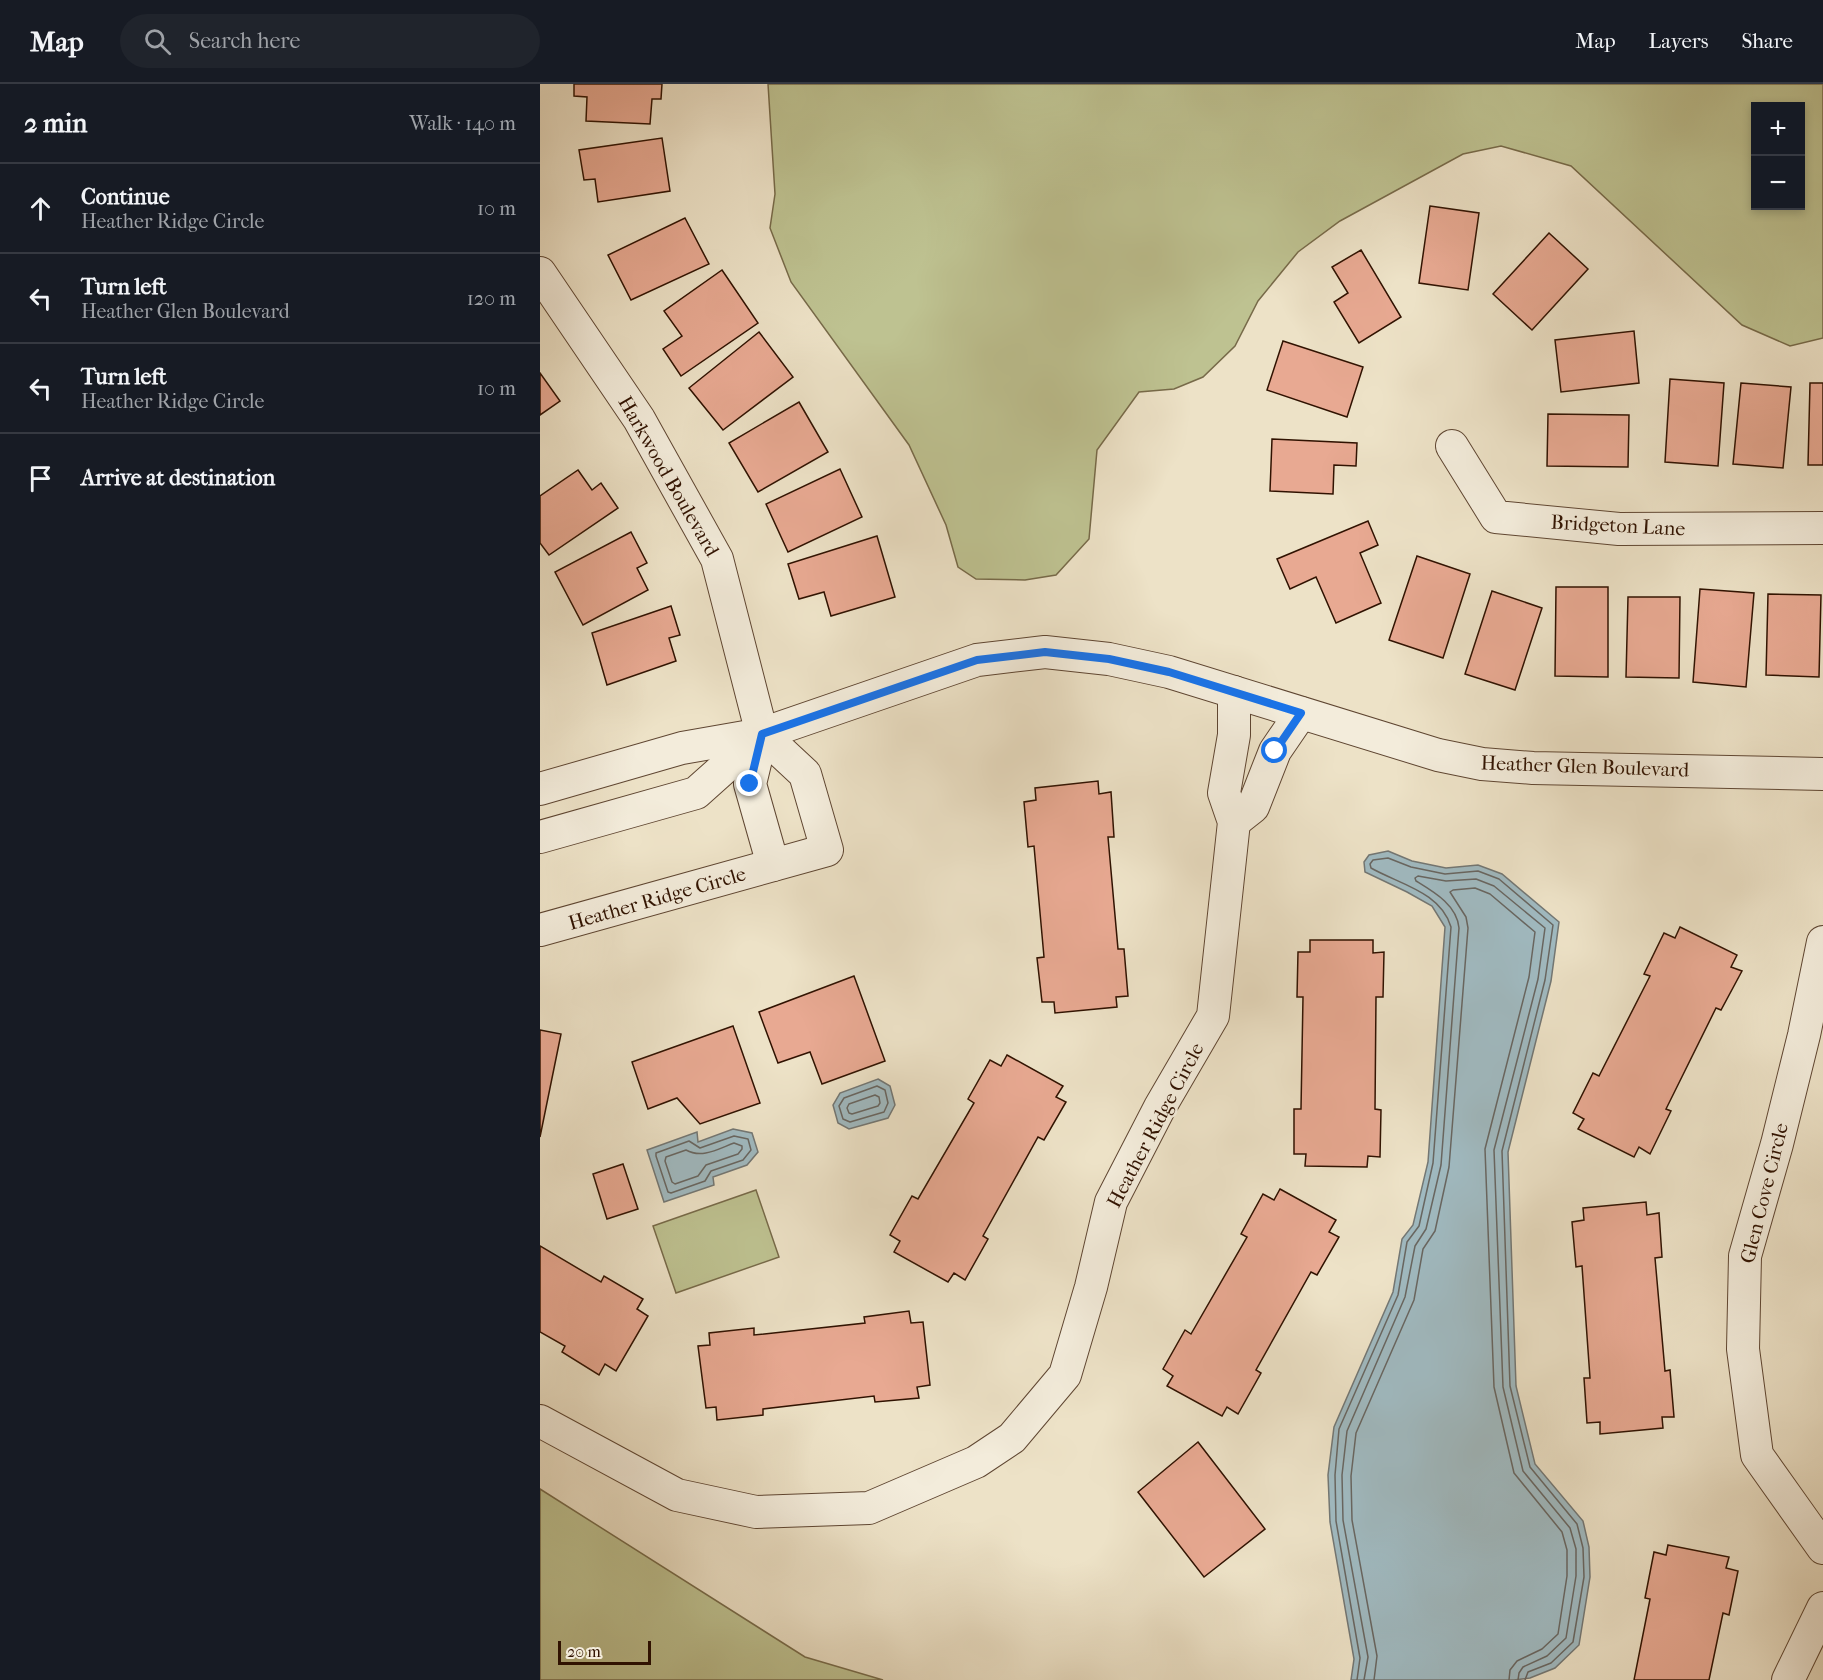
<!DOCTYPE html>
<meta charset="utf-8">
<style>
:root{--surface:#171b24;--page:#20242c;--text:#f1f3f6;--muted:#9ea1a6;--line:#363941}
body{margin:0;font-family:"IM FELL French Canon",serif;background:var(--page);color:var(--text)}
.controls{position:absolute;right:18px;top:18px;display:grid;overflow:hidden;border-radius:0px;box-shadow:0 3px 9px #0003}
.controls button{width:54px;height:54px;display:grid;place-items:center;padding:0;border:0;border-bottom:2px solid var(--line);background:var(--surface);color:var(--text);font:30px sans-serif}
.scale{position:absolute;left:18px;bottom:15px;width:93px;box-sizing:border-box;padding-left:6px;border:3px solid #301201;border-top:0;font-size:16px;line-height:21px;white-space:nowrap;color:#301201;-webkit-text-stroke:4px #f3ecdb;paint-order:stroke}
.stop{position:absolute;width:18px;height:18px;margin:-14px;border:4px solid #1a73e8;border-radius:50%;background:#fff}
.stop.end{background:#1a73e8;border-color:#fff;box-shadow:0 2px 6px #0008}
.list{margin:0;padding:0;list-style:none}
h2{display:flex;justify-content:space-between;align-items:center;height:78px;margin:0;padding:0 24px;font-size:26px}
h2 small{font-size:20px;font-weight:400;color:var(--muted)}
.list li{display:grid;grid-template-columns:39px 1fr auto;gap:18px;align-items:center;box-sizing:border-box;height:90px;padding:0 24px;border-top:2px solid var(--line)}
.list b{display:block;font-size:22px;white-space:nowrap}
.list p{margin:0;font-size:20px;white-space:nowrap;color:var(--muted)}
.list em{font-size:20px;font-style:normal;color:var(--muted)}
.icon{flex:none;width:33px;height:33px;fill:none;stroke:currentColor;stroke-width:2;stroke-linecap:round;stroke-linejoin:round}
.map{position:relative;flex:none;width:1283px;height:1596px;overflow:hidden}
header{display:flex;align-items:center;gap:36px;box-sizing:border-box;height:84px;padding:0 30px;background:var(--surface);border-bottom:2px solid var(--line)}
header strong{font-size:28px}
nav{display:flex;gap:33px;margin-inline-start:auto;font-size:21px}
.search{width:420px;height:54px;background:var(--page);display:flex;align-items:center;gap:15px;box-sizing:border-box;padding:0 21px;border-radius:33px;color:var(--muted);font-size:22px}
main{display:flex}
aside{flex:1;background:var(--surface)}
.map>svg:first-child{display:block}
.green{fill:#bec291;stroke:#776a49;stroke-width:1.5;fill-rule:evenodd}
.water{fill:#a0bac1;stroke:#737774;stroke-width:1.5}
.lines{fill:none;stroke-linecap:round;stroke-linejoin:round}
.shore{stroke:#686661;stroke-width:1.5}
.building{fill:#e8a992;stroke:#301201;stroke-width:1.5}
.minor-casing{stroke:#5f4632;stroke-width:34}
.minor{stroke:#f3ecdb;stroke-width:32}
.route{stroke:#1a73e8;stroke-width:8}
.labels{text-anchor:middle;stroke-width:5;stroke-linejoin:round;paint-order:stroke}
.street-label{font-size:20px;fill:#301201;stroke:#f3ecdb}
</style>
<header>
<strong>Map</strong>
<div class="search"><svg class="icon" aria-label="search" viewBox="0 0 24 24"><circle cx="10" cy="10" r="6"/><path d="M15 15l6 6"/></svg>Search here</div>
<nav><a>Map</a><a>Layers</a><a>Share</a></nav>
</header>
<main>
<aside>
<h2>2 min<small>Walk · 140 m</small></h2>
<ul class="list">
<li><svg class="icon" aria-label="ahead" viewBox="0 0 24 24"><path d="M12 20V5M6 11l6-6 6 6"/></svg><div><b>Continue</b><p>Heather Ridge Circle</p></div><em>10 m</em></li>
<li><svg class="icon" aria-label="left" viewBox="0 0 24 24"><path d="M17 20v-9H6M10 6l-5 5 5 5"/></svg><div><b>Turn left</b><p>Heather Glen Boulevard</p></div><em>120 m</em></li>
<li><svg class="icon" aria-label="left" viewBox="0 0 24 24"><path d="M17 20v-9H6M10 6l-5 5 5 5"/></svg><div><b>Turn left</b><p>Heather Ridge Circle</p></div><em>10 m</em></li>
<li><svg class="icon" aria-label="arrive" viewBox="0 0 24 24"><path d="M6 21V4h12l-3 4 3 4H6"/></svg><div><b>Arrive at destination</b></div></li>
</ul>
</aside>
<div class="map">
<svg width="1283" height="1596" viewBox="0 0 1283 1596">
<rect width="100%" height="100%" fill="#ede2c7"/>
<filter id="stains"><feTurbulence type="fractalNoise" baseFrequency=".00333" numOctaves="4"/><feColorMatrix values="0 0 0 0 .2 0 0 0 0 .09 0 0 0 0 .02 0 0 0 .5 -.17"/></filter>
<radialGradient id="worn" r=".72"><stop offset=".6" stop-color="#630" stop-opacity="0"/><stop offset="1" stop-color="#630" stop-opacity=".3"/></radialGradient>
<g class="green">
<path d="M 228,0 L 1283,0 L 1283,254 L 1250,262 L 1202,241 L 1031,82 L 961,62 L 923,70 L 800,137 L 758,168 L 718,217 L 695,262 L 663,293 L 634,305 L 599,308 L 557,366 L 549,455 L 516,491 L 485,496 L 436,495 L 418,483 L 406,441 L 369,361 L 251,198 L 230,144 L 235,110 ZM 1260,22 L 1260,122 L 1216,122 L 1216,22 Z"/>
<polygon points="216,1106 239,1173 136,1209 113,1142"/>
<polygon points="0,1405 265,1573 343,1596 0,1596"/>
</g>
<g class="water">
<polygon points="848,767 872,777 906,784 938,781 962,790 1019,838 1011,897 968,1068 976,1302 995,1380 1043,1437 1049,1463 1050,1493 1039,1561 1015,1584 990,1594 974,1596 811,1596 814,1575 790,1438 788,1391 794,1343 853,1208 862,1155 873,1141 888,1078 905,843 892,822 867,808 825,788 824,778 829,771"/>
<polygon points="338,995 350,1002 355,1021 348,1034 309,1045 298,1039 293,1021 300,1009"/>
<polygon points="193,1045 212,1049 218,1068 207,1081 173,1093 174,1101 124,1118 107,1066 157,1048 158,1058"/>
</g>
<g class="lines">
<g class="shore">
<polygon points="337,1002 345,1006 348,1019 344,1028 310,1038 303,1035 299,1022 304,1014"/>
<polygon points="335,1011 339,1013 340,1019 338,1022 312,1030 309,1029 307,1024 309,1020"/>
<polygon points="194,1052 208,1055 211,1066 203,1076 171,1087 165,1097 131,1109 128,1108 116,1072 116,1069 149,1057 160,1064"/>
<path d="M 194,1059 L 202,1062 L 202,1065 L 198,1070 L 166,1081 L 158,1092 L 135,1100 L 132,1098 L 125,1077 L 126,1073 L 146,1066 C 162,1075 178,1065 194,1059 Z"/>
<path d="M 817,1596 L 820,1574 L 796,1437 L 795,1391 L 799,1345 L 858,1211 L 867,1158 L 879,1142 L 893,1079 L 911,843 C 901,808 859,800 831,784 L 830,780 L 833,776 L 848,774 L 871,783 L 905,790 L 938,787 L 959,795 L 1013,841 L 1005,896 L 962,1067 L 970,1302 L 990,1383 L 1037,1440 L 1043,1464 L 1044,1493 L 1033,1558 L 1011,1579 L 988,1588 L 985,1596"/>
<path d="M 824,1596 L 828,1573 L 803,1436 L 802,1391 L 807,1347 L 865,1213 L 875,1162 L 886,1145 L 901,1081 L 919,844 C 917,821 894,808 876,797 L 875,794 L 878,792 L 906,797 L 936,795 L 954,802 L 1005,844 L 998,895 L 954,1066 L 963,1303 L 983,1387 L 1030,1444 L 1036,1465 L 1036,1492 L 1026,1554 L 1007,1572 L 983,1583 L 979,1589 L 978,1596"/>
<polyline points="834,1596 837,1572 812,1436 811,1392 816,1349 874,1216 883,1165 895,1147 909,1083 928,844 926,833 910,808 913,806 935,804 950,810 995,848 989,893 945,1065 954,1303 974,1389 1022,1448 1027,1466 1027,1492 1018,1550 1002,1565 977,1577 970,1586 969,1596"/>
</g>
</g>
<g class="building">
<polygon points="34,0 122,0 121,15 112,15 110,40 46,37 47,13 34,12"/>
<polygon points="122,54 130,107 58,118 55,95 44,96 39,66"/>
<polygon points="890,122 939,129 928,206 879,199"/>
<polygon points="145,134 169,180 91,216 68,171"/>
<polygon points="1009,149 1048,185 992,246 953,210"/>
<polygon points="821,166 861,233 819,259 794,218 808,209 792,183"/>
<polygon points="182,186 218,239 141,292 123,265 142,252 124,227"/>
<polygon points="1094,247 1099,299 1021,308 1015,256"/>
<polygon points="219,248 253,293 183,346 149,304"/>
<polygon points="743,257 823,283 807,333 727,306"/>
<polygon points="0,289 20,317 0,331"/>
<polygon points="1130,295 1184,299 1178,382 1125,378"/>
<polygon points="1201,299 1251,303 1243,384 1193,380"/>
<polygon points="1270,299 1283,299 1283,381 1268,381"/>
<polygon points="259,318 288,368 218,408 189,359"/>
<polygon points="1008,330 1089,331 1088,383 1007,382"/>
<polygon points="732,355 817,359 816,382 794,381 793,410 730,407"/>
<polygon points="300,385 322,433 248,468 226,420"/>
<polygon points="38,386 52,406 61,399 78,424 9,471 0,459 0,412"/>
<polygon points="828,437 838,461 820,469 841,519 796,539 776,493 750,505 737,475"/>
<polygon points="91,448 107,479 97,484 108,506 43,541 15,488"/>
<polygon points="337,452 355,513 291,532 284,508 259,515 248,480"/>
<polygon points="877,472 930,490 903,574 849,556"/>
<polygon points="1016,503 1068,503 1068,593 1015,592"/>
<polygon points="1160,505 1214,509 1206,603 1153,598"/>
<polygon points="952,507 1002,524 975,606 925,590"/>
<polygon points="1228,510 1281,511 1279,593 1226,591"/>
<polygon points="1088,513 1140,513 1139,594 1086,593"/>
<polygon points="131,522 140,551 129,554 136,577 67,601 52,549"/>
<polygon points="558,697 559,710 571,708 574,753 568,753 578,865 584,865 588,912 576,913 577,923 515,929 514,918 502,918 497,874 504,873 494,762 488,763 484,718 496,716 495,704"/>
<polygon points="1140,843 1197,871 1191,883 1202,887 1181,926 1176,924 1126,1025 1131,1027 1110,1070 1099,1063 1094,1073 1038,1045 1044,1035 1033,1029 1053,989 1059,992 1110,892 1104,890 1124,849 1135,854"/>
<polygon points="770,856 833,856 833,869 844,868 843,913 836,913 835,1025 841,1026 840,1073 828,1072 827,1083 765,1082 766,1070 754,1070 754,1025 761,1025 763,913 757,913 758,868 770,868"/>
<polygon points="314,892 345,977 282,1000 270,968 238,979 219,928"/>
<polygon points="193,942 220,1019 160,1040 137,1014 108,1025 92,978"/>
<polygon points="0,946 21,950 0,1053"/>
<polygon points="467,971 523,1002 516,1013 526,1018 504,1056 498,1053 443,1152 448,1155 425,1196 414,1189 408,1198 354,1168 360,1157 350,1151 372,1112 378,1115 434,1019 428,1015 450,976 461,982"/>
<polygon points="83,1080 98,1125 67,1135 53,1090"/>
<polygon points="740,1105 796,1136 789,1148 799,1153 777,1191 771,1188 716,1286 721,1289 698,1330 687,1323 682,1332 627,1302 633,1292 623,1285 645,1246 651,1250 707,1153 701,1150 723,1110 734,1116"/>
<polygon points="1106,1118 1107,1131 1119,1129 1122,1173 1115,1174 1125,1287 1130,1286 1134,1333 1122,1333 1123,1344 1060,1350 1060,1338 1047,1339 1044,1294 1050,1294 1042,1182 1036,1183 1032,1138 1044,1136 1043,1124"/>
<polygon points="0,1162 61,1198 64,1192 103,1215 97,1225 108,1232 76,1287 65,1280 59,1291 22,1268 25,1262 0,1248"/>
<polygon points="369,1227 371,1239 383,1238 390,1301 377,1303 379,1314 335,1318 334,1312 223,1325 223,1331 177,1336 176,1323 166,1324 158,1262 170,1261 169,1249 214,1244 214,1251 325,1239 324,1233"/>
<polygon points="658,1358 725,1445 664,1493 598,1408"/>
<polygon points="1128,1461 1189,1473 1186,1484 1198,1487 1189,1531 1183,1529 1169,1596 1094,1596 1110,1515 1105,1514 1114,1468 1126,1471"/>
</g>
<g class="lines">
<g class="minor-casing">
<g id="minor">
<polyline points="0,189 99,335 177,475 222,650 210,700 233,781"/>
<polyline points="912,362 956,433 1079,445 1283,444"/>
<polyline points="0,705 142,664 222,650 437,576 505,568 569,575 629,588 898,671 942,680 993,684 1283,690"/>
<polyline points="694,738 713,723 735,667 761,629"/>
<polyline points="0,753 156,709 222,650"/>
<polyline points="0,846 287,766 265,690 222,650"/>
<polyline points="1283,858 1264,951 1237,1060 1205,1172 1203,1265 1217,1371 1283,1464"/>
<polyline points="0,1337 137,1411 216,1428 329,1424 436,1378 472,1354 525,1291 551,1203 571,1118 620,1023 673,932 694,738 684,709 694,651 694,608"/>
<polyline points="1248,1596 1283,1524"/>
</g>
</g>
<use href="#minor" class="minor"/>
</g>
<g class="lines">
<polyline class="route" points="210,700 222,650 437,576 505,568 569,575 629,588 761,629 735,667"/>
</g>
<g class="labels">
<g class="street-label">
<text transform="translate(129 392) rotate(60)" y="7">Harkwood Boulevard</text>
<text transform="translate(1078 441) rotate(3)" y="7">Bridgeton Lane</text>
<text transform="translate(1045 682) rotate(2)" y="7">Heather Glen Boulevard</text>
<text transform="translate(117 814) rotate(-16)" y="7">Heather Ridge Circle</text>
<text transform="translate(615 1041) rotate(-62)" y="7">Heather Ridge Circle</text>
<text transform="translate(1224 1109) rotate(-76)" y="7">Glen Cove Circle</text>
</g>
</g>
<rect width="100%" height="100%" filter="url(#stains)"/>
<rect width="100%" height="100%" fill="url(#worn)"/>
</svg>
<div class="controls">
<button>+</button>
<button>−</button>
</div>
<div class="scale">20 m</div>
<div class="stop" style="left:735px;top:667px"></div>
<div class="stop end" style="left:210px;top:700px"></div>
</div>
</main>
